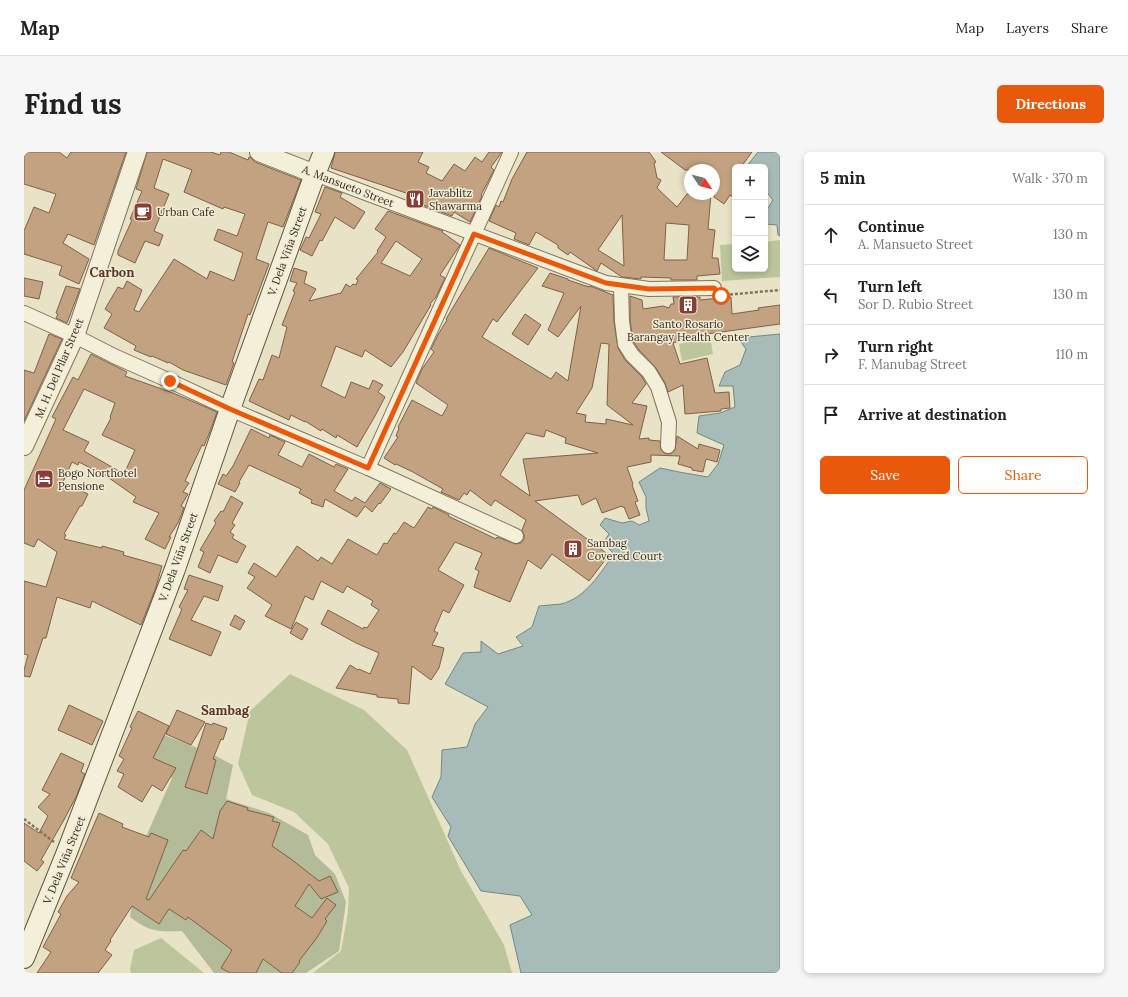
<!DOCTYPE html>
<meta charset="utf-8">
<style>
:root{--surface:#fff;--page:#f6f6f6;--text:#222;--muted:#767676;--line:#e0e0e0;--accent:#ea580c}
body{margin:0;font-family:Lora,serif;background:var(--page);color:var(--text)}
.controls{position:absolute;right:12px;top:12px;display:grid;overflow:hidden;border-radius:6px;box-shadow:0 2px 6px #0003}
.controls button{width:36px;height:36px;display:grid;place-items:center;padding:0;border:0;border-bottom:1px solid var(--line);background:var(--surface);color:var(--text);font:20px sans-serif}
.compass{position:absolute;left:660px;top:12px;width:36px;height:36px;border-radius:50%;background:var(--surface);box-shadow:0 2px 6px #0003;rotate:125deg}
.stop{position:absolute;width:12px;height:12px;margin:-9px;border:3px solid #ea580c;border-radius:50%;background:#fff}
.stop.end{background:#ea580c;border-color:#fff;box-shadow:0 1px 4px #0008}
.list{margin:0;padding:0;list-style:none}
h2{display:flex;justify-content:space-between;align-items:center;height:52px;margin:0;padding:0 16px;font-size:17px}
h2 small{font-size:13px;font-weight:400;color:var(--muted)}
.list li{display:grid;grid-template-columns:26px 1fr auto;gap:12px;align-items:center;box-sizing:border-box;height:60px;padding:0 16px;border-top:1px solid var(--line)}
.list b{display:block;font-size:15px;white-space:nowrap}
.list p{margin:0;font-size:13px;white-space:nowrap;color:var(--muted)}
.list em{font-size:13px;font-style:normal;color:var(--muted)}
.actions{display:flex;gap:8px;padding:12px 16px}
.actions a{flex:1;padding:9px 0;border:1px solid var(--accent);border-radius:6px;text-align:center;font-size:14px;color:var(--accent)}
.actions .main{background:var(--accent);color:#fff}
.icon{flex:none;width:22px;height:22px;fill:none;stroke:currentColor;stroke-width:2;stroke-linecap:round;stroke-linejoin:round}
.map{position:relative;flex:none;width:756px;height:821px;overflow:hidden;border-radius:6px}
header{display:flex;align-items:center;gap:24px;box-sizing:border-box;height:56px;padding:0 20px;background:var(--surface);border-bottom:1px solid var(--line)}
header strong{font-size:19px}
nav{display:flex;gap:22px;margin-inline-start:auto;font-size:14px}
.intro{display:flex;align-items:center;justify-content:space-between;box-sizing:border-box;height:96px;padding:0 24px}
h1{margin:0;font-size:28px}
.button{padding:10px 18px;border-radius:6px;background:var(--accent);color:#fff;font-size:14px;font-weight:700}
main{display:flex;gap:24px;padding:0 24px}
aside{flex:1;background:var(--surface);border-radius:6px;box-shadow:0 2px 6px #0003}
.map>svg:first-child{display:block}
.green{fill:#bcc59b}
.cemetery{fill:#b3bb99}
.water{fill:#a7bcb8;stroke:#6f8986}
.building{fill:#c2a280;stroke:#7d6247;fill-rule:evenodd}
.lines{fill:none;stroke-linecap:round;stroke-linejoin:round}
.minor-casing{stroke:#81745e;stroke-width:16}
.tertiary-casing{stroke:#81745e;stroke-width:20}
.secondary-casing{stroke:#635641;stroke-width:22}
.path{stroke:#81745e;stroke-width:2.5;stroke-dasharray:3 2;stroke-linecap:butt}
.minor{stroke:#f4efd8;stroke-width:14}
.tertiary{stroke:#f4efd8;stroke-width:18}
.secondary{stroke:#f4efd8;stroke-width:20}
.route{stroke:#ea580c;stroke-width:5}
.labels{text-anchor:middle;stroke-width:3;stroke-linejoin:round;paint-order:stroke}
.street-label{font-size:11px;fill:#332b20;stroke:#f1ebd4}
.poi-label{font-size:11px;fill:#332b20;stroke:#f1ebd4;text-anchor:start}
.quarter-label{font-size:13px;font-weight:bold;fill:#5b3525;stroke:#f1ebd4}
</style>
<header>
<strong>Map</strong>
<nav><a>Map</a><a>Layers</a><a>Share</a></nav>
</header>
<div class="intro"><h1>Find us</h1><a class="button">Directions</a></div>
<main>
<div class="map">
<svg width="756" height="821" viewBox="0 0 756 821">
<rect width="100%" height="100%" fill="#e8e2c6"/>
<g class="green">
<polygon points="756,88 756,125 698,129 696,93 711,92 711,117 741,117 741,90"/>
<polygon points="686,185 689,202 658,209 655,192"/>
<polygon points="266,522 340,558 383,598 437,719 480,793 488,821 289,821 317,799 324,760 325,736 304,692 270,660 228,643 214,612 226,559"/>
<polygon points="137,786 180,821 107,821 106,817 110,798"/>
</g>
<path class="cemetery" d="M 117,574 L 184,600 L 209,613 L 202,647 L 245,661 L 284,683 L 291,703 L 311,722 L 322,750 L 315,799 L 282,821 L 190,821 L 158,779 C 135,780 125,780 106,765 L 116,698 L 148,626 L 105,608 Z"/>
<g class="water">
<polygon points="734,0 756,0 756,84 754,83 753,73 741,72 741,61 749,48 741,38 741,15 722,15"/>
<path d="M 756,182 L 756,821 L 497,821 L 486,773 L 508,763 L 496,744 L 457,739 L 424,684 L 427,675 L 408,645 L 417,625 L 418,598 L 443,595 L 451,572 L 464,555 L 421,532 L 439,501 L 457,500 L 457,489 L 474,502 L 499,494 L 492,485 L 508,475 L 515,454 C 522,453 530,453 537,452 C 562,446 576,421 590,402 L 579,391 L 585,382 L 576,373 L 581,366 L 598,371 L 608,369 L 615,373 L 625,369 L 622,356 L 622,345 L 615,330 L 636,316 L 655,320 L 684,325 L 694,312 L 700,293 L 673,281 L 675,264 L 696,261 L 711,255 L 709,234 L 695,234 L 701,220 L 716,213 L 722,197 L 714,186 Z"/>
</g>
<g class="building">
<polygon points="0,0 35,0 43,6 47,0 102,0 70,93 44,82 39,91 65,107 55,132 35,123 38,114 0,102 0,79 10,55 25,61 32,42 0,32"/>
<polygon points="123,0 187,0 196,3 197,0 205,0 224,8 225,5 226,5 231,10 277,28 259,75 244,70 232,107 245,112 226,163 224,162 208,210 210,211 202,233 159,218 145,210 144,211 128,204 127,205 110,198 112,194 80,176 88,162 81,157 94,135 99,137 103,129 118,138 110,158 115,160 150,107 183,127 186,119 210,129 219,101 190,88 194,77 213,84 221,62 200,55 199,57 160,40 168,18 139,7 130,36 145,42 130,79 139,83 135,94 121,89 111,111 94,103 94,99 108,68 106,67 118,39 112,37"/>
<polygon points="311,0 399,0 394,10 405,15 402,21 418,29 430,12 441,19 451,5 458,10 465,0 478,0 467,15 470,18 457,43 458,44 446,70 430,60 428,64 391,50 394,45 307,16"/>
<path d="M 503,0 L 625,0 L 632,10 L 630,11 L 633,26 L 637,28 L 633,36 L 653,55 L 663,42 L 687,42 L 684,77 L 691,78 L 688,106 L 694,106 L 696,122 L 673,124 L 673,128 L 647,128 L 647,126 L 617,125 L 617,127 L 598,125 L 577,111 L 573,119 L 546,100 L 544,103 L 534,96 L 534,93 L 512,80 L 505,93 L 490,87 L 492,81 L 465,69 L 472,53 L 475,55 L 477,49 L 479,50 L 488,27 ZM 598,63 L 600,114 L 574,98 ZM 642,71 L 665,73 L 663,108 L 640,108 Z"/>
<polygon points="637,0 728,0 717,15 711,15 711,47 706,43 700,52 690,45 690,18 661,18"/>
<polygon points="301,35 318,41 316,45 341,60 330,77 311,65 298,89 296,88 288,104 276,98 282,85 285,86 297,62 291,60"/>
<path d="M 364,59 L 419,79 L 418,80 L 436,93 L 416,123 L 421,126 L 412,145 L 406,152 L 407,153 L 379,200 L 367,215 L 341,198 L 338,205 L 312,194 L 297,234 L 321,246 L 327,230 L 345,237 L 349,228 L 359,233 L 354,240 L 361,245 L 351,264 L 333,295 L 313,283 L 312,286 L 298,277 L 297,279 L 281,269 L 281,270 L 267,263 L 265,268 L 225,249 L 235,227 L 239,228 L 248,203 L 255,206 L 263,175 L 258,173 L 271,140 L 269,139 L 273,131 L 266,129 L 270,116 L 283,120 L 280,131 L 292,137 L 285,149 L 317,141 L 322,132 L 326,135 L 329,132 L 332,133 L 334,128 L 332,127 L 354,100 L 353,99 L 362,85 L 351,77 ZM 372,89 L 398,107 L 386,124 L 357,111 Z"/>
<path d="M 465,96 L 514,116 L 473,170 L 469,167 L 458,185 L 527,227 L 532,220 L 544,229 L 557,154 L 534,185 L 524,178 L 540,141 L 518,134 L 526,121 L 544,127 L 544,128 L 565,135 L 566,134 L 589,143 L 590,170 L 594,196 L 601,208 L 618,225 L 622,232 L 608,251 L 623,254 L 615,287 L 625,286 L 625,288 L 636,289 L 637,298 L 640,301 L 644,302 L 648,301 L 651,298 L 653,284 L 674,297 L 675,292 L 696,298 L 693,310 L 682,307 L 679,320 L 668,318 L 668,316 L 654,312 L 656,304 L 627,303 L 627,310 L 603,315 L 609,332 L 608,333 L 614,349 L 611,350 L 616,363 L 605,367 L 600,355 L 598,355 L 598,354 L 578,361 L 572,346 L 558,353 L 554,343 L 511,349 L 585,403 L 565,429 L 528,402 L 517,417 L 504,408 L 486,450 L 450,435 L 455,419 L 451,417 L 458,401 L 431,390 L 414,418 L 440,433 L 425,461 L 419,458 L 410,479 L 414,481 L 408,493 L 420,496 L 415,516 L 407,528 L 388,514 L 385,552 L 374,551 L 374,547 L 353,545 L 353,543 L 312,536 L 326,513 L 334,518 L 335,517 L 346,522 L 355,501 L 332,491 L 297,472 L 304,458 L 339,477 L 340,475 L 343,476 L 355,458 L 347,453 L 349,449 L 323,434 L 319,441 L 297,429 L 289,448 L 281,444 L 267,477 L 241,464 L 248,453 L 223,436 L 231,425 L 224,421 L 230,411 L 252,425 L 273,394 L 294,409 L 297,405 L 308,412 L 324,387 L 353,403 L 360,391 L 363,392 L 370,381 L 372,382 L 380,370 L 390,376 L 404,355 L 408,357 L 409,355 L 425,363 L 424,364 L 472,387 L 473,385 L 492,392 L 497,391 L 500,387 L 500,383 L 498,378 L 502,368 L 471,348 L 467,354 L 446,338 L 443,343 L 440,341 L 435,348 L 417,340 L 419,337 L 389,320 L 372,312 L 371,313 L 360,306 L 374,285 L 372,284 L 375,276 L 374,275 L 388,248 L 418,264 L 424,253 L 392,231 L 398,217 L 410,200 L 407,197 L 415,181 L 423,168 L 422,167 ZM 577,191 L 585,192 L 583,253 L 609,273 L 582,267 L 582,272 L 561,270 L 562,263 L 552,261 L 568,236 ZM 522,278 L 542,286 L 541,291 L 574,301 L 499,307 L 506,344 L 476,323 L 502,281 L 520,285 Z"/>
<polygon points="0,126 19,130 15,147 0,144"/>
<polygon points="42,134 56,137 43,171 32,166 34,162 32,161"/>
<polygon points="606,144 618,148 619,157 639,154 645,156 647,152 650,152 649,145 676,145 676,148 707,145 708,162 735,158 734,156 756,153 756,172 675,183 649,191 656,212 683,206 691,241 705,240 706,256 697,257 697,259 661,262 659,233 644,240 641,231 632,216 615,198 609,189 606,168"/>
<polygon points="501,162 517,173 504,193 488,182"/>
<polygon points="25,182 38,187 0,269 0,218 10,221"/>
<path d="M 67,202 L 103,220 L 101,224 L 149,241 L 193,260 L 185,282 L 180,294 L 178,293 L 161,329 L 165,331 L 159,340 L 164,342 L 157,354 L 160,356 L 154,371 L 145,385 L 147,385 L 141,397 L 121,387 L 135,361 L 109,350 L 112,345 L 85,326 L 55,310 L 54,313 L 48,310 L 39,330 L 64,342 L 58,354 L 56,354 L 40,382 L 42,383 L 40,387 L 78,396 L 78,394 L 100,400 L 99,403 L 138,414 L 131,438 L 117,473 L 68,449 L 66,456 L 33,445 L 22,486 L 19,486 L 6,525 L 0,524 L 0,518 L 4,503 L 0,502 L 0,429 L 22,435 L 33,400 L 14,387 L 10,395 L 0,391 L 0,338 L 32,267 L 28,265 L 49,225 L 54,228 ZM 60,237 L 91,251 L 86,265 L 87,266 L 78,283 L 111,298 L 100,322 L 60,299 L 65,290 L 39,278 Z"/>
<polygon points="227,277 245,286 246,283 261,290 254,303 278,315 285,302 310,315 312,312 324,317 310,339 328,349 331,345 341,351 356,331 367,337 356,352 355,351 348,360 341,354 333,365 301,347 299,355 287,351 288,348 275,341 277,337 225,313 215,330 216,331 211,340 194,332 199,322 202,324 209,314"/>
<polygon points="207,344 219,351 208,371 211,373 206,380 210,383 208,386 222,394 213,411 194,403 186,421 174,415 180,400 176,398 192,371 190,369 197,359 199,360"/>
<polygon points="165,423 199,434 194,449 180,444 167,468 197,480 187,504 145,487 158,457 155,455 164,438 160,437"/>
<polygon points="211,463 221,469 216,478 206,473"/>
<polygon points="272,470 284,477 278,488 266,481"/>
<polygon points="45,553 79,569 68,593 34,578"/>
<polygon points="153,558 181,570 167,593 142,582"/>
<polygon points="114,559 145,574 129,606 152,616 138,639 128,633 118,650 94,635 100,622 93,619 100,607 95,604 108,576 106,575"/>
<polygon points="182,571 188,573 189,571 203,576 199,588 197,587 189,607 192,608 183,642 161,635"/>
<polygon points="37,601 60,612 57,620 61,622 53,643 41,666 17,708 20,710 13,719 0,709 0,671 15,681 24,664 14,655 26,642 18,638"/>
<polygon points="203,649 224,656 223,658 250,665 248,669 256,671 248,694 267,707 295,729 306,724 314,740 297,747 285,732 271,754 288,766 303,746 312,753 301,767 303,769 292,787 275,809 276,810 268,821 258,821 239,807 232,821 206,821 197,816 208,798 164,765 162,768 145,757 135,772 108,754 86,788 87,789 81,798 88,803 74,821 13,821 27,800 19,795 37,762 34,760 43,744 55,730 47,726 75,661 99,672 98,675 125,685 127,681 144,688 122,747 125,748 159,698 162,699 177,678 189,687 196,659"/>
</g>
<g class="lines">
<g class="minor-casing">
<g id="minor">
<polyline points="291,22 582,131 625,137 690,136"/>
<polyline points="597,134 598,169 601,192 608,203 625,220 634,235 645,270 644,294"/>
<polyline points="0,161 51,184 90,204 146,229 206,257 344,316 492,384"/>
<polyline points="344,316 487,0"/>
</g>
</g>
<g class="tertiary-casing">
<g id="tertiary">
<polyline points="235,0 291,22"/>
<polyline points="0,294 51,184 113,0"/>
</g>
</g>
<g class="secondary-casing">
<polyline id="secondary" points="0,806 43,700 151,417 206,257 291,22 300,0"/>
</g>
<g class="path">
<polyline points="701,143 756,138"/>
<polyline points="0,667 30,690"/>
</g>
<use href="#minor" class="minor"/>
<use href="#tertiary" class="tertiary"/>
<use href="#secondary" class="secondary"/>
</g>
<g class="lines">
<polyline class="route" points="146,229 206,257 344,316 450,82 582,131 625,137 690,136 697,144"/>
</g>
<defs>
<g id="restaurant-square" transform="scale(1)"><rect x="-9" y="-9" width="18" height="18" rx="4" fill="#893d35" stroke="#f1ebd4"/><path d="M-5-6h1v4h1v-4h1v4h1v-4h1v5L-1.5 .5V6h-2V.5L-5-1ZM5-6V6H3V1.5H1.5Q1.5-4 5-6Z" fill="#fff"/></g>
<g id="cafe-square" transform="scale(1)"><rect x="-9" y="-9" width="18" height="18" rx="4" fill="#893d35" stroke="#f1ebd4"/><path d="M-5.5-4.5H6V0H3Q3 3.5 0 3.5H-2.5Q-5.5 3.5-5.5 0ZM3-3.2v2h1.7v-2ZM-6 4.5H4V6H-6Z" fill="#fff"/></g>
<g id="building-square" transform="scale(1)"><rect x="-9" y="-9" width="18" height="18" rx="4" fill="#893d35" stroke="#f1ebd4"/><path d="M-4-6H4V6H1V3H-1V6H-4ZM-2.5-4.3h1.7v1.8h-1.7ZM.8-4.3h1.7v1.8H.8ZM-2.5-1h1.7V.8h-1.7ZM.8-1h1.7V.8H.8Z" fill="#fff"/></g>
<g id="hotel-square" transform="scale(1)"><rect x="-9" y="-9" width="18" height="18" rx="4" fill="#893d35" stroke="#f1ebd4"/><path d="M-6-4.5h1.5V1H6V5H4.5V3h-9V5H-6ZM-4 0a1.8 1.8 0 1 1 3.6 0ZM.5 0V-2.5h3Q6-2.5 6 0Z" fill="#fff"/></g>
</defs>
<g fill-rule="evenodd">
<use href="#restaurant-square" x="391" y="47"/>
<use href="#cafe-square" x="119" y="60"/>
<use href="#building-square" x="664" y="153"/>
<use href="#hotel-square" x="20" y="327"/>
<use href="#building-square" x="549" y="397"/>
</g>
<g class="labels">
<g class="street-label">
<text transform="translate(324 34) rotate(21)" y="4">A. Mansueto Street</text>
<text transform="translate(263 99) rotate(-70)" y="4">V. Dela Viña Street</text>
<text transform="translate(35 216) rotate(-67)" y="4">M. H. Del Pilar Street</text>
<text transform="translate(154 405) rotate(-70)" y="4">V. Dela Viña Street</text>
<text transform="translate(40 708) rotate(-68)" y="4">V. Dela Viña Street</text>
</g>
<g class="poi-label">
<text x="405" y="45">Javablitz<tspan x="405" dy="13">Shawarma</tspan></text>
<text x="133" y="64">Urban Cafe</text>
<text x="664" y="176" text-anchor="middle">Santo Rosario<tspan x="664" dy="13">Barangay Health Center</tspan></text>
<text x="34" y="325">Bogo Northotel<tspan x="34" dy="13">Pensione</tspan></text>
<text x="563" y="395">Sambag<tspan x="563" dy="13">Covered Court</tspan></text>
</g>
<g class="quarter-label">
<text x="88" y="125">Carbon</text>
<text x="201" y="563">Sambag</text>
</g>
</g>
</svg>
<div class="controls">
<button>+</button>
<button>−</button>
<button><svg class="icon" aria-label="layers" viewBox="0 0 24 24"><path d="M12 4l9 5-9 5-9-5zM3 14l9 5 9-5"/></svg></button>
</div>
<svg class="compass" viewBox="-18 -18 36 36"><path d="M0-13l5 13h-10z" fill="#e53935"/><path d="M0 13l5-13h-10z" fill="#767676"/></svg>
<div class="stop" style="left:697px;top:144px"></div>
<div class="stop end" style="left:146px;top:229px"></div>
</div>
<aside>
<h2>5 min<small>Walk · 370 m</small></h2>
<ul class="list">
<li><svg class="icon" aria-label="ahead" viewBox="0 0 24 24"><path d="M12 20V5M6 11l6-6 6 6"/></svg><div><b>Continue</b><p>A. Mansueto Street</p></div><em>130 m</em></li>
<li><svg class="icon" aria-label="left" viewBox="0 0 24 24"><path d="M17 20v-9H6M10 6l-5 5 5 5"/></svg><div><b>Turn left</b><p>Sor D. Rubio Street</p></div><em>130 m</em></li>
<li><svg class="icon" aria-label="right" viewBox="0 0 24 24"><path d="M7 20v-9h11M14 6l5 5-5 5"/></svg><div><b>Turn right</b><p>F. Manubag Street</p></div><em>110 m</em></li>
<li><svg class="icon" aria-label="arrive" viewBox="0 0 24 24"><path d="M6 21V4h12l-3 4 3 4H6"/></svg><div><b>Arrive at destination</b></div></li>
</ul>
<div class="actions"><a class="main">Save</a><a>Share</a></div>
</aside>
</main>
